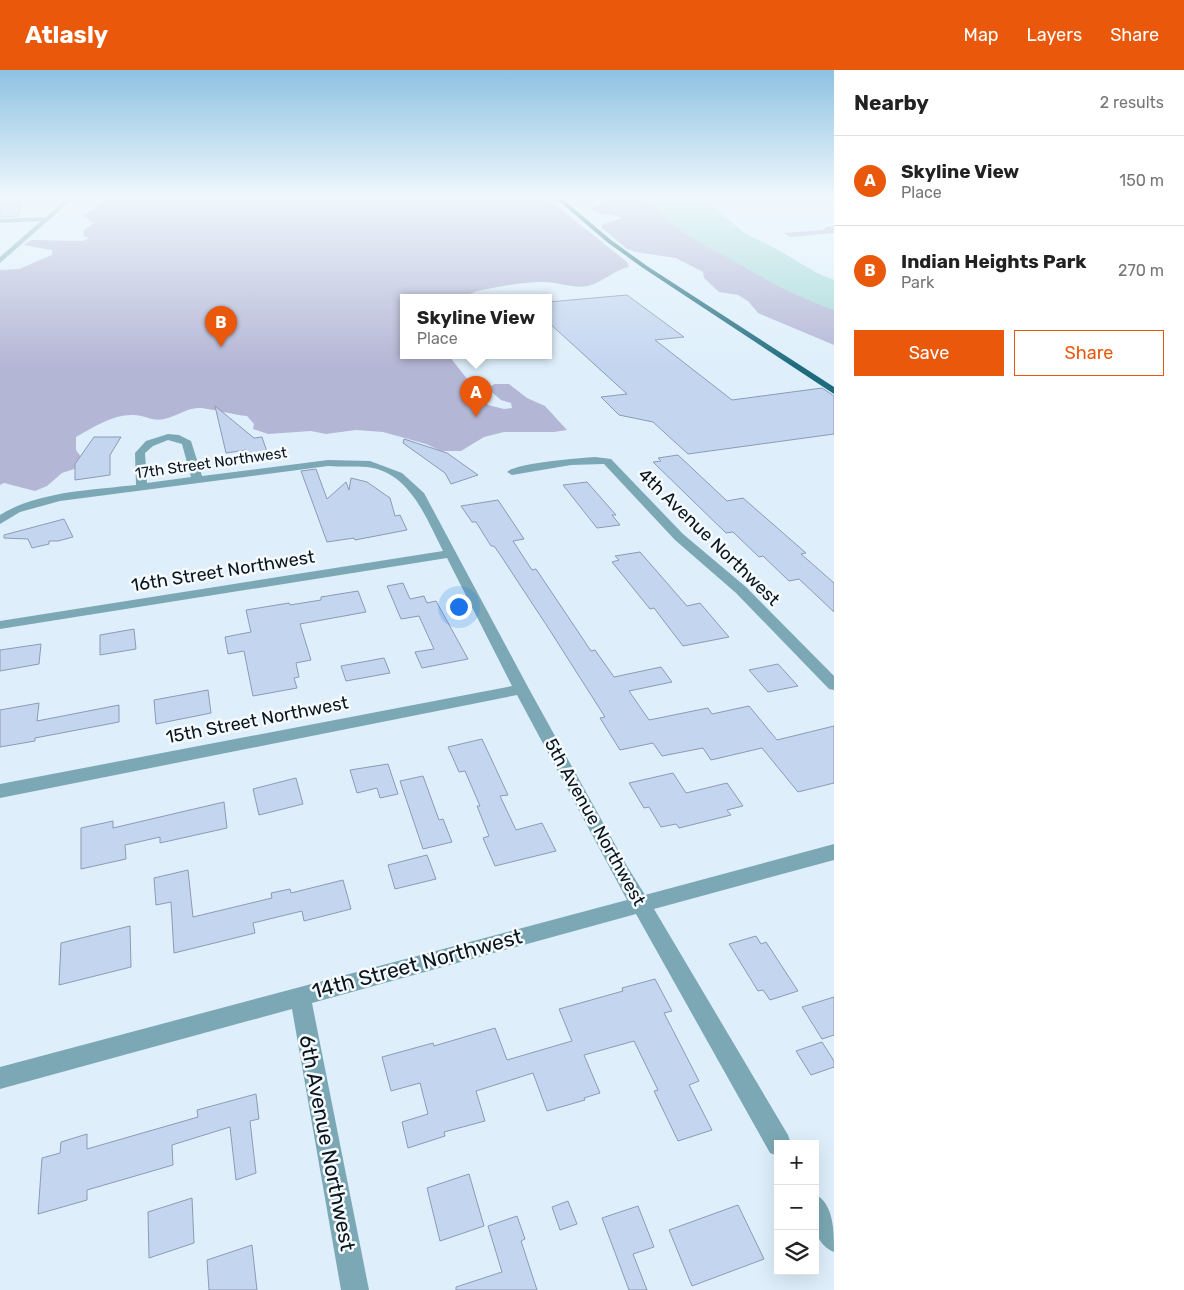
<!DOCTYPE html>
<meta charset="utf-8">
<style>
:root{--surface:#fff;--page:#f2f2f2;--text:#222;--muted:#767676;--line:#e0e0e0;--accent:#ea580c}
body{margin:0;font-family:Rubik,sans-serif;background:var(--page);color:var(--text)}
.controls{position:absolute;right:15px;bottom:15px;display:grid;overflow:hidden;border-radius:0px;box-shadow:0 5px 20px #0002}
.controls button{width:45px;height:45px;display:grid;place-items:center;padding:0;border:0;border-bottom:1px solid var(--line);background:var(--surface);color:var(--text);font:25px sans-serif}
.you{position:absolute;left:458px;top:536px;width:18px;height:18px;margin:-12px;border:4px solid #fff;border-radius:50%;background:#1a73e8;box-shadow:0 0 0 8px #1a73e833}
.badge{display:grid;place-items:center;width:32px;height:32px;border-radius:50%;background:var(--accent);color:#fff;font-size:16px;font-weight:700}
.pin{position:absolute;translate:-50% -41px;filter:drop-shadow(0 1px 2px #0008)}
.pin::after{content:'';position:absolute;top:26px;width:18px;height:15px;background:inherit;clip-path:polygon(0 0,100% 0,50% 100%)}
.popup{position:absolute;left:400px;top:224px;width:152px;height:65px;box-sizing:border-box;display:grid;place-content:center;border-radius:0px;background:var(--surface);filter:drop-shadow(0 1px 4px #0005);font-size:16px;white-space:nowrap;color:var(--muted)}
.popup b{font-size:19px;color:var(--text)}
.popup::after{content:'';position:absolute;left:50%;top:100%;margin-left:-10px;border:10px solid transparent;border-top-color:var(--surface)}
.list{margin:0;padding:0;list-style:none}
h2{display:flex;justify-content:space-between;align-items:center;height:65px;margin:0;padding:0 20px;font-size:21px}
h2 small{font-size:16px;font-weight:400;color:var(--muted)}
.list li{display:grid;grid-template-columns:32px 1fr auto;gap:15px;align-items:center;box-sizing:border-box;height:90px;padding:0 20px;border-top:1px solid var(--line)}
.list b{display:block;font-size:19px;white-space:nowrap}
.list p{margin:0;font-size:16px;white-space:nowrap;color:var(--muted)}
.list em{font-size:16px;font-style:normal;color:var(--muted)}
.actions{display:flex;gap:10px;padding:15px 20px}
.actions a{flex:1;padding:11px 0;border:1px solid var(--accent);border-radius:0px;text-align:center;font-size:18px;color:var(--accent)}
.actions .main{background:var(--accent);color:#fff}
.icon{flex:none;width:28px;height:28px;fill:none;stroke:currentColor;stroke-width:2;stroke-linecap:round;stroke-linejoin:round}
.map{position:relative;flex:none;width:834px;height:1220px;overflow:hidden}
header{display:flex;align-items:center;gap:30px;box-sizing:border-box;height:70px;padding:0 25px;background:var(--accent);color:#fff}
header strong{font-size:24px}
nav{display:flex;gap:28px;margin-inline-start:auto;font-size:18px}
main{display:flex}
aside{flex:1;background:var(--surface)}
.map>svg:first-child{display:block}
.green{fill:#b4b6d5}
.water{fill:#a4d8d7}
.building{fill:#c4d5f0;stroke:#8c9bb5}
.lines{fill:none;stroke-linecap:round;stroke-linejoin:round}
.minor{fill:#7ba8b4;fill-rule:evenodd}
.major{fill:#1e6b7d;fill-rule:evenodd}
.labels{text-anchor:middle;stroke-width:5;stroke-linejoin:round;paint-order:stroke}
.far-street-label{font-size:15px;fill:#0a151c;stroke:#f5faff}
.street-label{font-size:18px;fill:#0a151c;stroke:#f5faff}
.near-street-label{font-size:21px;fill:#0a151c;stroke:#f5faff}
</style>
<header>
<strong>Atlasly</strong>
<nav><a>Map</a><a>Layers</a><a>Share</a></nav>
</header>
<main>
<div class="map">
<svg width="834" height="1220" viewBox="0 0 834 1220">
<rect width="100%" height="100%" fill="#deeffb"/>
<g class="green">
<path d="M 82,126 L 544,126 L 627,192 L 629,197 C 614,200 603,212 588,216 C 572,219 557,211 542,212 C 520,212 498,217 477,221 L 468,225 L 470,228 L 404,228 L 404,286 L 449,286 L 488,335 L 504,339 L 512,338 L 511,333 L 501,330 L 488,319 L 494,314 L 509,314 L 527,328 L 545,336 L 567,360 L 554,362 L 504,362 L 484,367 L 461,381 L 441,381 L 426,374 L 383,362 L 356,360 L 326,364 L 311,361 L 268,364 L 253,359 L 254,354 L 247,346 C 234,345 206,337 197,338 C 185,339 175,347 164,349 C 153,352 144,345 134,345 C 113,344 94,357 76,367 L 76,380 L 82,388 L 80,397 L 62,403 L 47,416 L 35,421 L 4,413 L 0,415 L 0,200 L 19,199 L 52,185 L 52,180 L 23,175 L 32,170 L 82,171 L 89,168 L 83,166 L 84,160 L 94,153 L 83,146 L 107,129 L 105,127 Z"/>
<path d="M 604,126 L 640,126 L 646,133 L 680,131 L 834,222 L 834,275 L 758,243 L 748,231 L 738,225 L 719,222 L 704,208 L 703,202 L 676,188 L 636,182 L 627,179 L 601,157 L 604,154 L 622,148 C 613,143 601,146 593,140 L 593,137 L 605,133 L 602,130 Z"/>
<polygon points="834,156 834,163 790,167 784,163 823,160 826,157"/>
</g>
<path class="water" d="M 645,126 L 702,126 L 743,162 L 778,180 L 817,203 L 834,210 L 834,240 C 805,230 777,216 751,201 C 712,178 673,163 645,126 Z"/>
<g class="building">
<polygon points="22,129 18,146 0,147 0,130"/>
<polygon points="627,225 684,267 655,270 732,330 822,318 834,326 834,364 688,384 653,352 619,345 601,327 627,324 548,252 548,232"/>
<polygon points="215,336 254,368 262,367 268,385 248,388 246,380 226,383"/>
<polygon points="94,367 121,367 110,385 110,405 75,410 75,394"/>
<polygon points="404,369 447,383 478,405 451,414 445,403 403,373"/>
<polygon points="678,385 727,431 743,428 806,483 801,484 834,513 834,542 799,509 789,511 763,486 759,487 733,462 726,463 653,392 661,391 658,388"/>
<polygon points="316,399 327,429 346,412 349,420 351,408 367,412 390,428 395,446 400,445 407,460 355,470 354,468 327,472 301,401"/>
<polygon points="587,412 616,445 612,445 620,455 597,458 563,415"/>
<polygon points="498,430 524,469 513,471 532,500 536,499 591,581 595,580 614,607 661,597 672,612 629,621 649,650 708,638 712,644 749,636 777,670 834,656 834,713 798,722 762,678 711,690 703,678 662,686 653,673 620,680 600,648 605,647 549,559 499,483 494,476 491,476 476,452 472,452 461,436"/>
<polygon points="64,449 73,467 58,471 49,471 49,474 32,478 28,469 4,468 4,465"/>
<polygon points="640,482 687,536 700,533 729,567 683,576 654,538 650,539 612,492 619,490 615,486"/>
<polygon points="403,513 410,529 424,526 427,533 436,531 468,589 422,598 415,582 434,579 419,546 401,549 387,516"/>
<polygon points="358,521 366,542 300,554 311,590 296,593 299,607 294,608 297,618 253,626 244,581 228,584 225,567 251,562 246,540 289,533 290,535 321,530 321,527"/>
<polygon points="134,559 136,579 100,585 100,565"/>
<polygon points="41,574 39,594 0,601 0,580"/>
<polygon points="384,588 390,603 346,611 341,596"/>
<polygon points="778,594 798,616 768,622 749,600"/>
<polygon points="208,620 211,643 156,654 154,630"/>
<polygon points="39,633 37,651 119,635 119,652 35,668 35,671 0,677 0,640"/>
<polygon points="482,669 508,725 500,726 516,760 542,753 556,781 495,796 483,768 489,766 477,736 480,736 465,701 459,702 448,677"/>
<polygon points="388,694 398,724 380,728 377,718 357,723 350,700"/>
<polygon points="673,703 686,723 727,713 743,736 727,740 731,745 679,758 676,754 661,757 649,737 644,738 629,713"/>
<polygon points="423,706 439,750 443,749 452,772 423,779 400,711"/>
<polygon points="296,708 303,734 259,745 253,719"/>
<polygon points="224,732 227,758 160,773 160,767 125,775 126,789 81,799 81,758 113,751 113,758"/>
<polygon points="427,785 436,809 395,819 388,795"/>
<polygon points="188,800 193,847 272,828 271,823 290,819 291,823 343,810 351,839 304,851 302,841 253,853 255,863 174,883 171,832 156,835 154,808"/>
<polygon points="130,856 131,897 59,915 61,873"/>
<polygon points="756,866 761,874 766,872 798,921 770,930 763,920 758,921 729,874"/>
<polygon points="655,909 672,941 664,943 699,1011 689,1015 712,1060 678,1071 654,1021 658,1020 634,971 584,985 600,1023 584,1028 585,1030 547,1041 533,1003 476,1021 485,1051 444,1062 445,1066 408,1078 402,1052 428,1044 420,1013 391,1021 382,987 433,973 434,976 495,958 507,990 572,971 559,939 623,921 622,918"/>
<polygon points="834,927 834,965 822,969 802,937"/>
<polygon points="822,972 834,991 834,997 811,1005 796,981"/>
<polygon points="256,1024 259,1049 250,1051 256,1103 236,1110 230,1057 172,1075 173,1095 87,1120 87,1130 38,1144 42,1088 60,1083 61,1072 87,1064 87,1079 198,1047 197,1040"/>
<polygon points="469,1104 484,1156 440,1171 427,1118"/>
<polygon points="192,1128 194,1173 149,1188 148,1142"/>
<polygon points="568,1131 577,1154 560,1160 552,1137"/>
<polygon points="738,1135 764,1189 692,1216 669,1160"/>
<polygon points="638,1136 654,1177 633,1184 647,1220 629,1220 602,1148"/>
<polygon points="517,1146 525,1169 521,1171 537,1220 456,1220 456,1217 502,1202 488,1156"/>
<polygon points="252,1175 257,1220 209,1220 207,1190"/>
</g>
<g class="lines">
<g class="minor">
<polygon points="70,126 76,126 0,193 0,187 41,151 0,153 0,149 46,147"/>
<path d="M 168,364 L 179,365 L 191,371 L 202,406 L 328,390 L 370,391 L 402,403 L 424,423 L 529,619 L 627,796 L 645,825 L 834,774 L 834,790 L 654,839 L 788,1065 L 791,1074 L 778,1074 L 778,1086 L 770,1083 L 636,844 L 312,933 L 369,1220 L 341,1220 L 292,939 L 0,1019 L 0,997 L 627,830 L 517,625 L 0,728 L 0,714 L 512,616 L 447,488 L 0,559 L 0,551 L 443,481 C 426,448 410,402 367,397 C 354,396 341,397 328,396 L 60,431 L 20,442 L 0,454 L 0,445 C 39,421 92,420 136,415 L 135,383 L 146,371 ZM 168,370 L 182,374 L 191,407 L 147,413 L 145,383 L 153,376 Z"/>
<path d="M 595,387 L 611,389 L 683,464 L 746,517 L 834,606 L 834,620 L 829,619 L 736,523 L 675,470 L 604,394 L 571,395 L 512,405 L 507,402 C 516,393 579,388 595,387 Z"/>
<path d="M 815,1124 C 834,1134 834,1161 834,1182 C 810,1172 815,1146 815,1124 Z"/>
</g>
<polygon class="major" points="553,126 559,126 611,170 647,196 834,317 834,324 643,198 607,172"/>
</g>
<linearGradient id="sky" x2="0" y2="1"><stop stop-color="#8dc2e1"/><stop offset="0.43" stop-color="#f0f8fd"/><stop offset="1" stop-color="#f0f8fd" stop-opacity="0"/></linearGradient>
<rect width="834" height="296" fill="url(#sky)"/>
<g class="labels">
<g class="far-street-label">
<text transform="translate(211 393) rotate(-8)" y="5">17th Street Northwest</text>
</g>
<g class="street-label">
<text transform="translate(709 467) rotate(44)" y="6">4th Avenue Northwest</text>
<text transform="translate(223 501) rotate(-9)" y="6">16th Street Northwest</text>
<text transform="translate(257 650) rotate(-11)" y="6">15th Street Northwest</text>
<text transform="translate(595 752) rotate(61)" y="6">5th Avenue Northwest</text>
</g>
<g class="near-street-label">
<text transform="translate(417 894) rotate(-15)" y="7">14th Street Northwest</text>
<text transform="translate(327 1073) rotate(79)" y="7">6th Avenue Northwest</text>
</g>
</g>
</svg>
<div class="controls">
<button>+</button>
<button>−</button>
<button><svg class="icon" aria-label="layers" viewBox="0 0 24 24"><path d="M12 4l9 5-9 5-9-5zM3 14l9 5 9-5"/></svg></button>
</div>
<div class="you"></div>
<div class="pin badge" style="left:476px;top:347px">A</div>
<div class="popup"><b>Skyline View</b>Place</div>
<div class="pin badge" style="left:221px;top:277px">B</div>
</div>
<aside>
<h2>Nearby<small>2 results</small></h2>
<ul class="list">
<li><span class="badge">A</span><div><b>Skyline View</b><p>Place</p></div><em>150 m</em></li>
<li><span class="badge">B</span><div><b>Indian Heights Park</b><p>Park</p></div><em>270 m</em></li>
</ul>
<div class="actions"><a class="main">Save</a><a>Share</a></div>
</aside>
</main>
